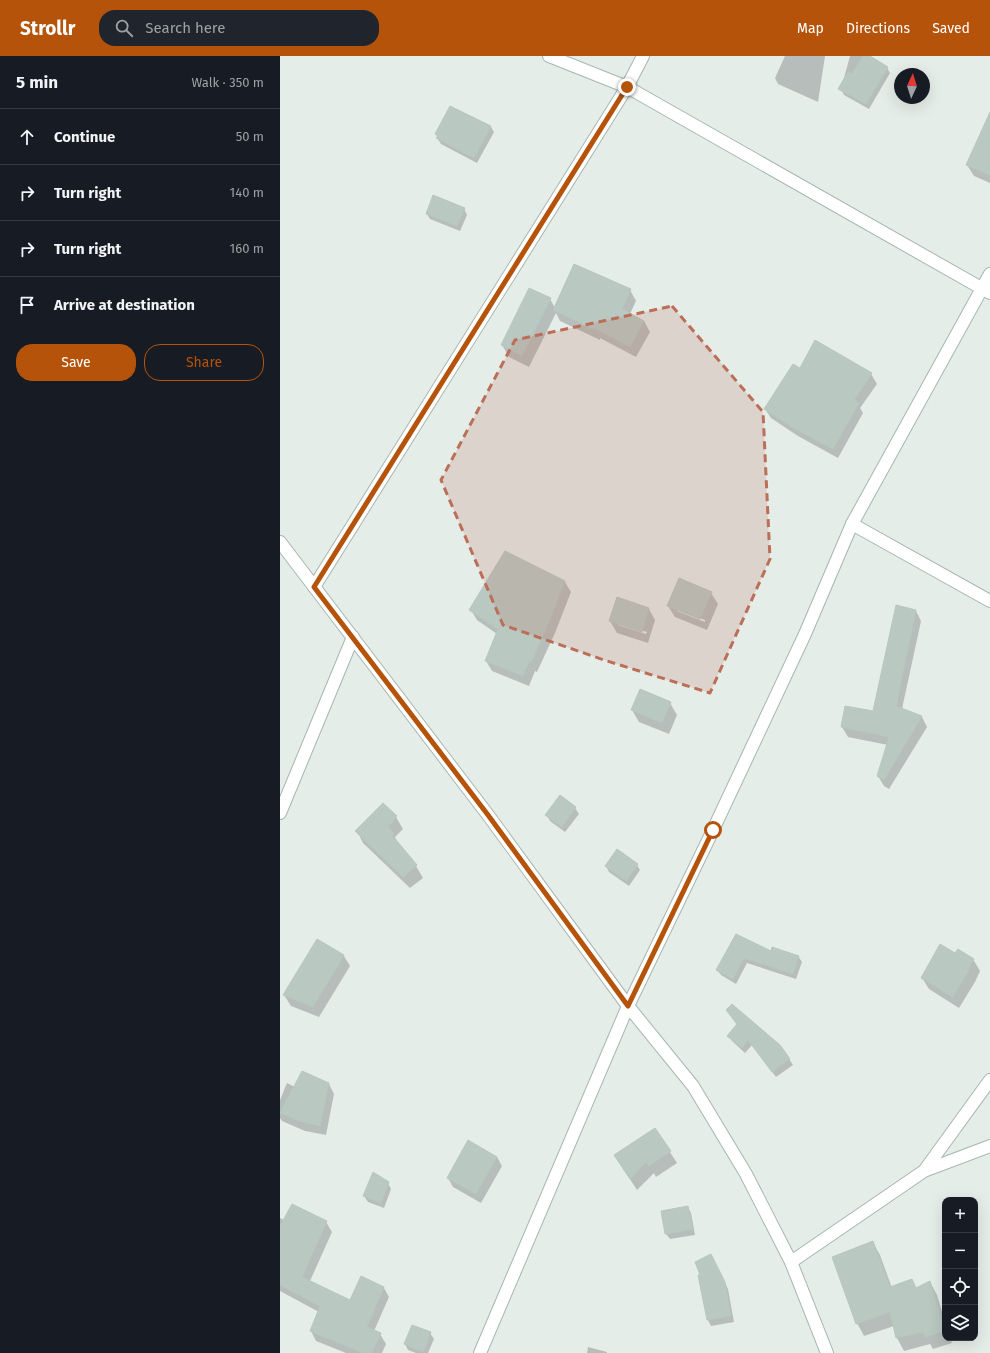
<!DOCTYPE html>
<meta charset="utf-8">
<style>
:root{--surface:#171b24;--page:#20242c;--text:#f1f3f6;--muted:#9ea1a6;--line:#363941;--accent:#b45309}
body{margin:0;font-family:"Fira Sans",sans-serif;background:var(--page);color:var(--text)}
.controls{position:absolute;right:12px;bottom:12px;display:grid;overflow:hidden;border-radius:8px;box-shadow:0 4px 16px #0002}
.controls button{width:36px;height:36px;display:grid;place-items:center;padding:0;border:0;border-bottom:1px solid var(--line);background:var(--surface);color:var(--text);font:20px sans-serif}
.compass{position:absolute;left:614px;top:12px;width:36px;height:36px;border-radius:50%;background:var(--surface);box-shadow:0 4px 16px #0002;rotate:4deg}
.stop{position:absolute;width:12px;height:12px;margin:-9px;border:3px solid #b45309;border-radius:50%;background:#fff}
.stop.end{background:#b45309;border-color:#fff;box-shadow:0 1px 4px #0008}
.list{margin:0;padding:0;list-style:none}
h2{display:flex;justify-content:space-between;align-items:center;height:52px;margin:0;padding:0 16px;font-size:17px}
h2 small{font-size:13px;font-weight:400;color:var(--muted)}
.list li{display:grid;grid-template-columns:26px 1fr auto;gap:12px;align-items:center;box-sizing:border-box;height:56px;padding:0 16px;border-top:1px solid var(--line)}
.list b{display:block;font-size:15px;white-space:nowrap}
.list em{font-size:13px;font-style:normal;color:var(--muted)}
.actions{display:flex;gap:8px;padding:12px 16px}
.actions a{flex:1;padding:9px 0;border:1px solid var(--accent);border-radius:16px;text-align:center;font-size:14px;color:var(--accent)}
.actions .main{background:var(--accent);color:#fff}
.icon{flex:none;width:22px;height:22px;fill:none;stroke:currentColor;stroke-width:2;stroke-linecap:round;stroke-linejoin:round}
.map{position:relative;flex:none;width:710px;height:1297px;overflow:hidden}
header{display:flex;align-items:center;gap:24px;box-sizing:border-box;height:56px;padding:0 20px;background:var(--accent);color:#fff}
header strong{font-size:19px}
nav{display:flex;gap:22px;margin-inline-start:auto;font-size:14px}
.search{width:280px;height:36px;background:var(--page);display:flex;align-items:center;gap:10px;box-sizing:border-box;padding:0 14px;border-radius:16px;color:var(--muted);font-size:15px}
main{display:flex}
aside{flex:1;background:var(--surface)}
.map>svg:first-child{display:block}
.shadow{fill:#0003;fill-rule:evenodd}
.building{fill:#bac8c2;stroke:#b7c7bf}
.lines{fill:none;stroke-linecap:round;stroke-linejoin:round}
.minor-casing{stroke:#a7b5b0;stroke-width:14}
.tertiary-casing{stroke:#a7b5b0;stroke-width:14}
.minor{stroke:#fff;stroke-width:12}
.tertiary{stroke:#fff;stroke-width:12}
.route{stroke:#b45309;stroke-width:5}
.marked{fill:#bb6e58;fill-opacity:0.2;stroke:#bb6e58;stroke-width:3;stroke-dasharray:8 5;stroke-linejoin:round}
</style>
<header>
<strong>Strollr</strong>
<div class="search"><svg class="icon" aria-label="search" viewBox="0 0 24 24"><circle cx="10" cy="10" r="6"/><path d="M15 15l6 6"/></svg>Search here</div>
<nav><a>Map</a><a>Directions</a><a>Saved</a></nav>
</header>
<main>
<aside>
<h2>5 min<small>Walk · 350 m</small></h2>
<ul class="list">
<li><svg class="icon" aria-label="ahead" viewBox="0 0 24 24"><path d="M12 20V5M6 11l6-6 6 6"/></svg><div><b>Continue</b></div><em>50 m</em></li>
<li><svg class="icon" aria-label="right" viewBox="0 0 24 24"><path d="M7 20v-9h11M14 6l5 5-5 5"/></svg><div><b>Turn right</b></div><em>140 m</em></li>
<li><svg class="icon" aria-label="right" viewBox="0 0 24 24"><path d="M7 20v-9h11M14 6l5 5-5 5"/></svg><div><b>Turn right</b></div><em>160 m</em></li>
<li><svg class="icon" aria-label="arrive" viewBox="0 0 24 24"><path d="M6 21V4h12l-3 4 3 4H6"/></svg><div><b>Arrive at destination</b></div></li>
</ul>
<div class="actions"><a class="main">Save</a><a>Share</a></div>
</aside>
<div class="map">
<svg width="710" height="1297" viewBox="0 0 710 1297">
<rect width="100%" height="100%" fill="#e5ede9"/>
<g class="shadow">
<polygon points="505,0 545,0 538,46 498,28 495,22"/>
<polygon points="570,0 588,0 607,12 610,17 589,53 564,39 561,33"/>
<polygon points="170,51 211,71 214,76 197,107 161,88 157,82 158,81 156,78"/>
<polygon points="710,86 710,127 694,120 687,109"/>
<polygon points="184,153 187,159 180,175 150,163 147,158"/>
<polygon points="350,234 356,245 350,258 364,265 370,276 356,301 320,282 320,284 280,265 276,257 249,311 229,301 222,289 270,243 275,252"/>
<polygon points="521,314 591,318 597,328 580,352 583,357 558,402 518,380 491,362 485,353"/>
<polygon points="226,497 285,526 291,536 275,577 257,616 255,615 249,630 212,615 206,605 217,578 197,564 191,554"/>
<path d="M 431,537 L 438,548 L 427,574 L 395,561 L 388,550 ZM 397,552 L 425,564 L 425,566 L 397,555 Z"/>
<path d="M 337,542 L 369,553 L 375,564 L 368,587 L 337,577 L 330,565 ZM 338,567 L 367,576 L 366,578 L 338,569 Z"/>
<polygon points="636,555 641,565 622,653 642,661 647,671 609,733 604,730 598,720 608,689 568,681 562,671 594,656"/>
<polygon points="390,647 397,659 389,678 359,666 352,654"/>
<polygon points="280,741 295,752 299,758 285,776 270,765 267,759"/>
<polygon points="103,748 116,761 123,773 115,781 119,790 136,810 143,822 130,832 83,787 77,775"/>
<polygon points="357,809 360,814 349,830 329,816 326,810"/>
<polygon points="456,879 492,896 518,900 522,906 516,923 467,907 456,928 441,919 437,914"/>
<polygon points="675,899 693,903 700,915 695,926 679,952 649,933 642,922"/>
<polygon points="64,900 70,910 39,961 11,950 4,939"/>
<polygon points="447,954 509,1003 513,1009 496,1021 472,989 465,997 452,985 449,980 457,969"/>
<polygon points="7,1027 15,1031 49,1028 54,1038 46,1079 25,1075 2,1065 0,1062 0,1044"/>
<polygon points="375,1073 397,1107 376,1121 374,1117 357,1134 335,1100"/>
<polygon points="217,1101 222,1110 201,1147 173,1131 168,1122"/>
<polygon points="108,1127 111,1133 104,1152 88,1146 84,1140"/>
<polygon points="408,1151 411,1157 415,1179 390,1183 386,1178"/>
<polygon points="0,1162 4,1164 46,1166 52,1176 30,1225 71,1245 104,1232 109,1241 94,1275 100,1278 106,1288 102,1297 66,1297 36,1285 31,1275 39,1256 0,1235"/>
<polygon points="593,1187 600,1199 612,1232 632,1225 637,1233 650,1226 657,1239 665,1266 665,1282 670,1282 672,1287 653,1293 650,1288 624,1295 617,1282 614,1270 584,1280 577,1267"/>
<polygon points="434,1205 448,1233 454,1266 431,1270 428,1264 419,1220 422,1219"/>
<polygon points="150,1277 154,1283 148,1297 136,1297 128,1294 125,1288"/>
<polygon points="308,1291 327,1296 327,1297 307,1297"/>
</g>
<g class="building">
<polygon points="583,0 590,0 608,11 586,48 558,33 568,16 572,18"/>
<polygon points="170,50 211,70 194,102 156,82 158,80 155,78"/>
<polygon points="710,56 710,119 686,109"/>
<polygon points="153,139 185,152 177,170 146,158"/>
<polygon points="294,208 351,233 342,253 364,265 350,291 314,272 313,273 273,254"/>
<polygon points="249,232 271,242 242,300 221,289"/>
<polygon points="535,284 592,317 574,344 579,347 553,393 512,371 484,353 513,308 520,312"/>
<polygon points="225,495 285,525 269,566 251,606 249,605 243,620 205,605 218,573 189,554"/>
<polygon points="399,522 432,536 420,563 387,550"/>
<polygon points="337,541 369,552 362,576 329,565"/>
<polygon points="616,549 636,554 616,650 642,660 604,724 597,720 609,681 561,671 565,650 593,655"/>
<polygon points="360,633 391,646 382,667 351,654"/>
<polygon points="280,739 296,751 282,771 265,759"/>
<polygon points="103,747 117,760 108,771 114,777 112,779 137,809 123,821 75,775"/>
<polygon points="337,793 358,808 346,825 325,810"/>
<polygon points="456,878 491,895 492,891 519,900 513,918 464,902 453,923 436,914"/>
<polygon points="37,883 64,899 33,951 3,939"/>
<polygon points="660,888 675,897 678,893 694,903 688,913 689,914 673,941 641,922"/>
<polygon points="452,948 500,989 510,1003 492,1016 468,984 462,992 447,980 457,968 446,954"/>
<polygon points="22,1015 49,1027 40,1070 19,1065 0,1057"/>
<polygon points="375,1072 391,1095 369,1110 366,1106 350,1123 334,1099"/>
<polygon points="188,1084 217,1101 196,1138 167,1122"/>
<polygon points="93,1116 109,1126 101,1147 83,1140"/>
<polygon points="12,1148 47,1165 22,1221 70,1244 81,1220 104,1231 87,1271 101,1277 92,1297 83,1297 30,1275 40,1250 0,1229 0,1170"/>
<polygon points="408,1150 413,1173 385,1178 381,1155"/>
<polygon points="593,1185 610,1231 632,1223 636,1232 650,1225 665,1275 645,1281 643,1276 616,1282 610,1256 576,1268 552,1201"/>
<polygon points="431,1198 445,1226 451,1260 427,1264 418,1219 420,1219 415,1206"/>
<polygon points="132,1269 151,1276 143,1296 124,1288"/>
</g>
<g class="lines">
<g class="minor-casing">
<g id="minor">
<polyline points="269,0 347,31 710,237"/>
<polyline points="572,468 710,545"/>
<polyline points="34,531 347,31 363,0"/>
<polyline points="0,757 73,581"/>
<polyline points="644,1115 710,1090"/>
<polyline points="511,1206 644,1115 710,1024"/>
<polyline points="200,1297 348,950 433,774 525,578 572,468 710,218"/>
</g>
</g>
<g class="tertiary-casing">
<polyline id="tertiary" points="0,486 208,759 348,950 413,1030 466,1118 511,1206 547,1297"/>
</g>
<use href="#minor" class="minor"/>
<use href="#tertiary" class="tertiary"/>
</g>
<g class="lines">
<polyline class="route" points="347,31 34,531 208,759 348,950 433,774"/>
</g>
<path class="marked" d="M 392,250 L 483,356 L 490,503 L 430,637 L 324,604 L 223,569 L 161,424 L 235,284 Z"/>
</svg>
<div class="controls">
<button>+</button>
<button>−</button>
<button><svg class="icon" aria-label="locate" viewBox="0 0 24 24"><circle cx="12" cy="12" r="6"/><path d="M12 2v4M12 18v4M2 12h4M18 12h4"/></svg></button>
<button><svg class="icon" aria-label="layers" viewBox="0 0 24 24"><path d="M12 4l9 5-9 5-9-5zM3 14l9 5 9-5"/></svg></button>
</div>
<svg class="compass" viewBox="-18 -18 36 36"><path d="M0-13l5 13h-10z" fill="#e53935"/><path d="M0 13l5-13h-10z" fill="#9ea1a6"/></svg>
<div class="stop" style="left:433px;top:774px"></div>
<div class="stop end" style="left:347px;top:31px"></div>
</div>
</main>
